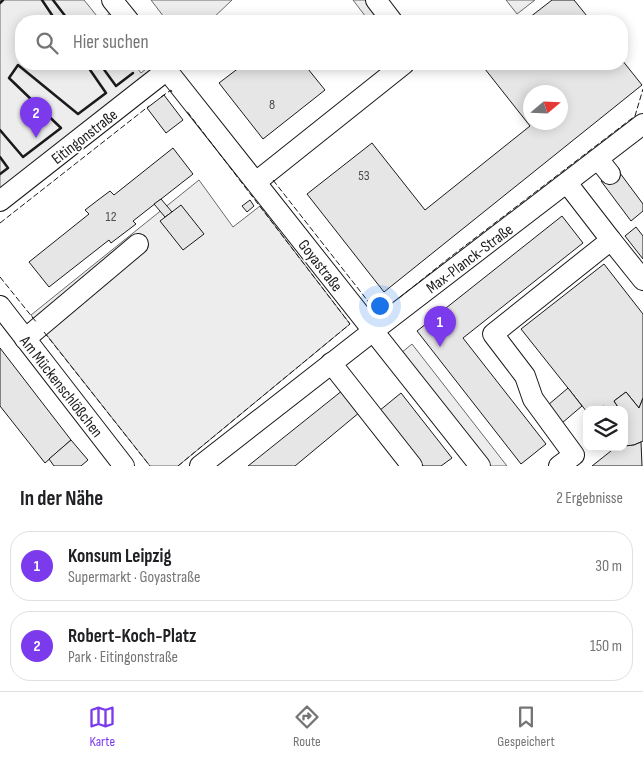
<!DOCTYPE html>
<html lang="de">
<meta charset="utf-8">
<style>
:root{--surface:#fff;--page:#f6f6f6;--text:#202124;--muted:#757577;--line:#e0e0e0;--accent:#7c3aed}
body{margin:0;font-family:"Sofia Sans Condensed",sans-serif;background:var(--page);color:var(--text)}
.controls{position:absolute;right:15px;bottom:15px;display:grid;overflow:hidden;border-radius:10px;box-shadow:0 2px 12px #0003}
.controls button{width:45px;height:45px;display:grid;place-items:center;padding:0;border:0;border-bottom:1px solid var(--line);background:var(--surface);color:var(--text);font:25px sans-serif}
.compass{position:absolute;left:523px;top:85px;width:45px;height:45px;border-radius:50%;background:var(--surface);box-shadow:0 2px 12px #0003;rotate:71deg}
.you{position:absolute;left:379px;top:305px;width:18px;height:18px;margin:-12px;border:4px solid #fff;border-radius:50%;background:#1a73e8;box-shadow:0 0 0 8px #1a73e833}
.badge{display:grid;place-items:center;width:32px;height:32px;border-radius:50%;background:var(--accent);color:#fff;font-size:16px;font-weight:700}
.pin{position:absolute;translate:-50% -41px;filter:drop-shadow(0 1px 2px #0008)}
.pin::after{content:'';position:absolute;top:26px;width:18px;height:15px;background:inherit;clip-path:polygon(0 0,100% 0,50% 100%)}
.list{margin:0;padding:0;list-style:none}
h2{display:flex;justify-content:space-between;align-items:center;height:65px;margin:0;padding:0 20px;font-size:21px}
h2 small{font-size:16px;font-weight:400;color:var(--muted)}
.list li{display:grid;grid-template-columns:32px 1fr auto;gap:15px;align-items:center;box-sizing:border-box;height:70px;margin:0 10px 10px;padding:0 10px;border:1px solid var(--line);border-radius:20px}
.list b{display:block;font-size:19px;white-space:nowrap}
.list p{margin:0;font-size:16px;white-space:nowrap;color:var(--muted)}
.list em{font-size:16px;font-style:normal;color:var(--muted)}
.icon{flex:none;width:28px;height:28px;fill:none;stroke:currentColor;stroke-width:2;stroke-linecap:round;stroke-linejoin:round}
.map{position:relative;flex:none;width:643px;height:466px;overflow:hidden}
.search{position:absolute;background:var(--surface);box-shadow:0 2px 12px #0003;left:15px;right:15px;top:15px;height:55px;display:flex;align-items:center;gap:12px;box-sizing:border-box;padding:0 18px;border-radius:20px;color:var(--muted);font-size:19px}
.sheet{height:225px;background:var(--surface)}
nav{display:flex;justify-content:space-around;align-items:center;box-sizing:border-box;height:70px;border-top:1px solid var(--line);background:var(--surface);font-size:14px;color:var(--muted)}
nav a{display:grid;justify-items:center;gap:2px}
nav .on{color:var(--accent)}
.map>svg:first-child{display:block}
.built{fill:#ededed;stroke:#6a6a6a}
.building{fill:#e6e6e6;stroke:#1a1a1a;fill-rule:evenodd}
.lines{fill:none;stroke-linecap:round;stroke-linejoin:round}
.minor-casing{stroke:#1a1a1a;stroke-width:22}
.minor{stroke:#fff;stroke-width:20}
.fence{stroke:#1a1a1a;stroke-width:1;stroke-dasharray:6 2.5;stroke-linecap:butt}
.wall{stroke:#1a1a1a;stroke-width:2.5}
.labels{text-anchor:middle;stroke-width:4;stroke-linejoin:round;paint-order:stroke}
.number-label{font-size:14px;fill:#4d4d4d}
.street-label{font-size:16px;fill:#1a1a1a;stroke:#fff}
</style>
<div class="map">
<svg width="643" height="466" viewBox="0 0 643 466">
<rect width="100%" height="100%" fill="#fff"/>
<g class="built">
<polygon points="0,0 84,0 101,21 111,12 117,20 116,21 21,21 21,64 134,64 141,73 152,64 156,70 0,192"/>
<polygon points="151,0 232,0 210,21 167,21"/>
<polygon points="353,0 365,0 382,21 369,21"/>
<polygon points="506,0 535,0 517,14"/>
<polygon points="199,180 233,227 260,206 350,324 178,466 150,466 31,315"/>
<polygon points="412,344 507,466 490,466 401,353"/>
</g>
<g class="building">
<polygon points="552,0 574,0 591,21 525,21"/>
<path d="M 622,60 L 642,85 L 384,292 L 307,194 L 372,143 L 425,210 L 530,126 L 481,64 L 622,64 ZM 530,92 L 560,92 L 560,122 L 530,122 Z"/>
<polygon points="244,64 304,64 325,90 263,139 219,83"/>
<polygon points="164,95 183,120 166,133 147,108"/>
<polygon points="173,148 193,174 133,221 136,224 111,243 109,240 49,287 29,262 89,214 85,210 98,200 110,191 114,195"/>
<polygon points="617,169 643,204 643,211 631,221 601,181"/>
<polygon points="161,199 172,212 165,217 154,204"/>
<polygon points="250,200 254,206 247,212 242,206"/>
<polygon points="181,205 204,234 183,250 160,221"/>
<polygon points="562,216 583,243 463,338 546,444 521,464 417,331"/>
<polygon points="636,227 643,236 643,259 625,236"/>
<polygon points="604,264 643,314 643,398 639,408 626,392 614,401 620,410 611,410 603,406 601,410 587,410 587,412 521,329"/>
<polygon points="0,348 71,440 45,463 0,406"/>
<polygon points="568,388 582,406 562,423 548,405"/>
<polygon points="343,390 360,412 295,466 248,466"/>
<polygon points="626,392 639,408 643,398 643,441 634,445 628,446 624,446 624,410 620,410 614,401"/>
<polygon points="401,393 452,458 441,466 423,466 379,411"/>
<polygon points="71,440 88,460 81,466 54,466 49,459"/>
<polygon points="641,442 642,466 592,466 616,447 624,447 624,446 634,445"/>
</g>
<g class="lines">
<g class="minor-casing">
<g id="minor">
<polyline points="112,0 129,21"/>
<polyline points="376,0 392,21"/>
<polyline points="162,64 480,466"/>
<polyline points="598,159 610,174"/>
<polyline points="256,182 404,64"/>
<polyline points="0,201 167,70"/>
<polyline points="611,240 643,280"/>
<polyline points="0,306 124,466"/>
<polyline points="25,339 138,244"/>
<polyline points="331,363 412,466"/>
<polyline points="200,466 373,331 643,124"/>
<polyline points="559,466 574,455 533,399 525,376 493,334 611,240 567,183"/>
</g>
</g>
<use href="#minor" class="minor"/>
<g class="fence">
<polyline points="161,97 171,90 172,92"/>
<polyline points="273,180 371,305 377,300 385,310 388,308"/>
<polyline points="0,223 149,106"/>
<polyline points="0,277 37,323"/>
<polyline points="399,298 449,258 635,116 643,89"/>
<polyline points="44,332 150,466"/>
<polyline points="178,466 350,324 186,110"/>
</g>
<g class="wall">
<polyline points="42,0 56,21"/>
<polyline points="53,0 69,21"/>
<polyline points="0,3 3,0"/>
<polyline points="100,64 116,86 133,73"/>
<polyline points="0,130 23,157 61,128 9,78 18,65 78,114 106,93 86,64"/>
<polyline points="0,157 8,168 0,174"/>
</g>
</g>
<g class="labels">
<g class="number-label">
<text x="272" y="109">8</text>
<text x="364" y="180">53</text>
<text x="111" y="221">12</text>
</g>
<g class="street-label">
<text transform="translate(84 136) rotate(-38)" y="6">Eitingonstraße</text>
<text transform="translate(469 258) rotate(-37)" y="6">Max-Planck-Straße</text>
<text transform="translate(321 265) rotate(52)" y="6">Goyastraße</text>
<text transform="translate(62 386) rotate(52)" y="6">Am Mückenschlößchen</text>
</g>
</g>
</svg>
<div class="controls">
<button><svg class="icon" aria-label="layers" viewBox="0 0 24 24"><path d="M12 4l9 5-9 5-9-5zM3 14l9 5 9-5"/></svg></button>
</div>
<svg class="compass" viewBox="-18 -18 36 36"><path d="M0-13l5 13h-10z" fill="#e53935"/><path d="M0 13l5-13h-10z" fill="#757577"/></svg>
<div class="you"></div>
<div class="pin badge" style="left:440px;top:347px">1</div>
<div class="pin badge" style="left:36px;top:138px">2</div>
<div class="search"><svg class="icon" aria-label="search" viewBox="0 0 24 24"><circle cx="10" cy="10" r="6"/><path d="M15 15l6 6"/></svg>Hier suchen</div>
</div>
<section class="sheet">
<h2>In der Nähe<small>2 Ergebnisse</small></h2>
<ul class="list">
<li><span class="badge">1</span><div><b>Konsum Leipzig</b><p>Supermarkt · Goyastraße</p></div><em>30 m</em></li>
<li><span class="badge">2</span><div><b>Robert-Koch-Platz</b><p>Park · Eitingonstraße</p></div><em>150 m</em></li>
</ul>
</section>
<nav>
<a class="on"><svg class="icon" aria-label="map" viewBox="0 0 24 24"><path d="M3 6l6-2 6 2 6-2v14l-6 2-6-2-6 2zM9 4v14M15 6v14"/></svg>Karte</a>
<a><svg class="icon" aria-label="directions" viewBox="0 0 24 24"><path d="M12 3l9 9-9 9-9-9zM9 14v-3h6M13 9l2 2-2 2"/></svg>Route</a>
<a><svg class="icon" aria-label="saved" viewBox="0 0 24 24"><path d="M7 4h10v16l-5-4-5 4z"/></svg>Gespeichert</a>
</nav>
